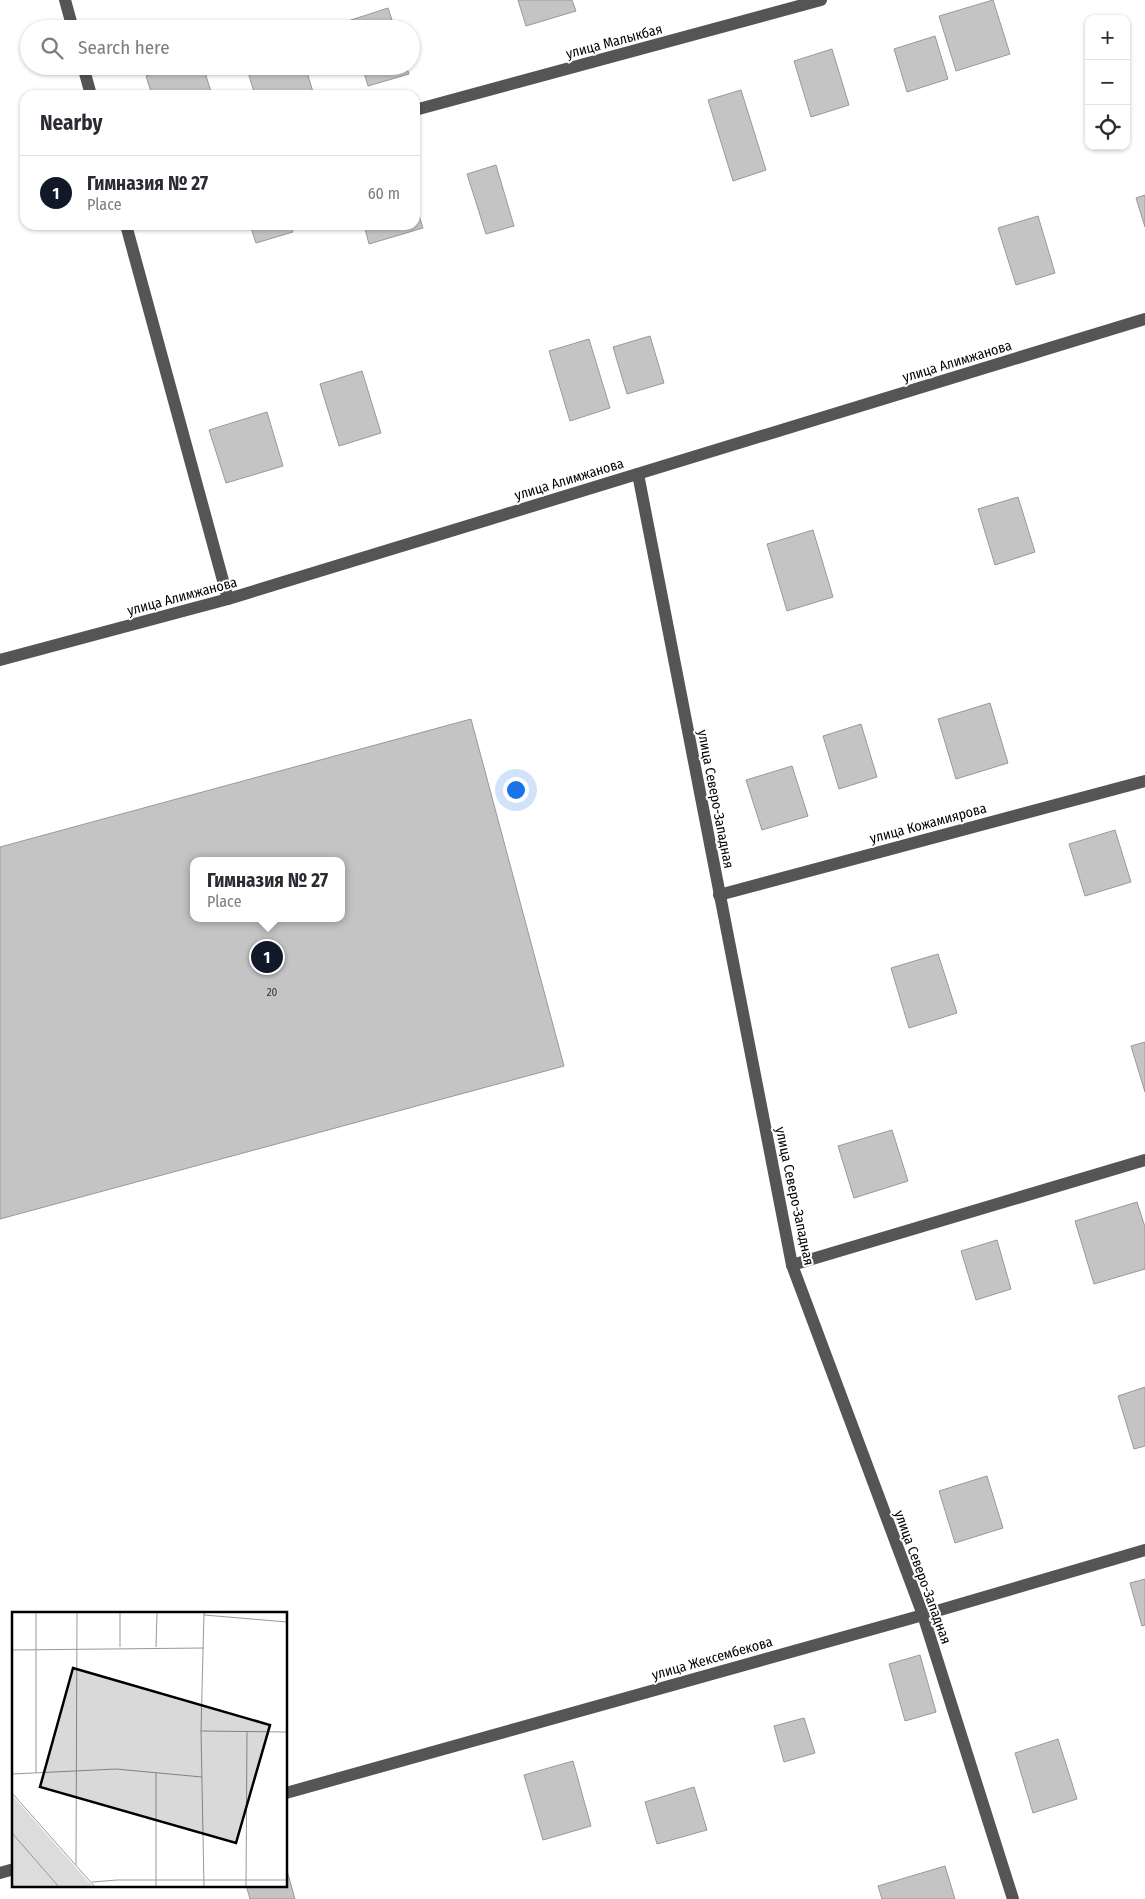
<!DOCTYPE html>
<meta charset="utf-8">
<style>
:root{--surface:#fff;--page:#f7f7f7;--text:#2b2b33;--muted:#7c7c81;--line:#e1e1e2;--accent:#111827}
body{margin:0;font-family:"Fira Sans Condensed",sans-serif;background:var(--page);color:var(--text)}
.controls{position:absolute;right:15px;top:15px;display:grid;overflow:hidden;border-radius:10px;box-shadow:0 1px 4px #0004}
.controls button{width:45px;height:45px;display:grid;place-items:center;padding:0;border:0;border-bottom:1px solid var(--line);background:var(--surface);color:var(--text);font:25px sans-serif}
.you{position:absolute;left:515px;top:789px;width:18px;height:18px;margin:-12px;border:4px solid #fff;border-radius:50%;background:#1a73e8;box-shadow:0 0 0 8px #1a73e833}
.badge{display:grid;place-items:center;width:32px;height:32px;border-radius:50%;background:var(--accent);color:#fff;font-size:16px;font-weight:700}
.pin{position:absolute;translate:-50% -50%;border:2px solid #fff;box-shadow:0 1px 5px #0006}
.popup{position:absolute;left:190px;top:857px;width:155px;height:65px;box-sizing:border-box;display:grid;place-content:center;border-radius:10px;background:var(--surface);filter:drop-shadow(0 1px 4px #0005);font-size:16px;white-space:nowrap;color:var(--muted)}
.popup b{font-size:19px;color:var(--text)}
.popup::after{content:'';position:absolute;left:50%;top:100%;margin-left:-10px;border:10px solid transparent;border-top-color:var(--surface)}
.list{margin:0;padding:0;list-style:none}
h2{display:flex;justify-content:space-between;align-items:center;height:65px;margin:0;padding:0 20px;font-size:21px}
h2 small{font-size:16px;font-weight:400;color:var(--muted)}
.list li{display:grid;grid-template-columns:32px 1fr auto;gap:15px;align-items:center;box-sizing:border-box;height:75px;padding:0 20px;border-top:1px solid var(--line)}
.list b{display:block;font-size:19px;white-space:nowrap}
.list p{margin:0;font-size:16px;white-space:nowrap;color:var(--muted)}
.list em{font-size:16px;font-style:normal;color:var(--muted)}
.icon{flex:none;width:28px;height:28px;fill:none;stroke:currentColor;stroke-width:2;stroke-linecap:round;stroke-linejoin:round}
.map{position:relative;flex:none;width:1145px;height:1899px;overflow:hidden}
.search{position:absolute;background:var(--surface);box-shadow:0 1px 4px #0004;left:20px;top:20px;width:400px;height:55px;display:flex;align-items:center;gap:12px;box-sizing:border-box;padding:0 18px;border-radius:28px;color:var(--muted);font-size:19px}
.panel{position:absolute;background:var(--surface);box-shadow:0 1px 4px #0004;left:20px;top:90px;width:400px;height:140px;border-radius:15px}
.map>svg:first-child{display:block}
.building{fill:#c4c4c4;stroke:#999;fill-rule:evenodd}
.lines{fill:none;stroke-linecap:round;stroke-linejoin:round}
.minor{stroke:#555;stroke-width:12}
.labels{text-anchor:middle;stroke-width:4;stroke-linejoin:round;paint-order:stroke}
.number-label{font-size:11px;fill:#313131}
.street-label{font-size:14px;fill:#000;stroke:#fff}
.inset-road{fill:none;stroke:#999;stroke-width:1}
.view{fill:#000;fill-opacity:0.15;stroke:#000;stroke-width:2.5}
.inset-edge{fill:none;stroke:#000;stroke-width:2.5}
</style>
<div class="map">
<svg width="1145" height="1899" viewBox="0 0 1145 1899">
<rect width="100%" height="100%" fill="#fff"/>
<g class="building">
<polygon points="518,0 572,0 576,11 526,26"/>
<polygon points="993,0 1010,54 956,71 939,16"/>
<polygon points="388,8 395,29 350,29 348,21"/>
<polygon points="935,36 948,79 907,92 894,49"/>
<polygon points="832,49 849,105 811,117 794,61"/>
<polygon points="180,66 203,66 212,95 152,95 146,76"/>
<polygon points="246,66 305,66 314,95 255,95"/>
<polygon points="362,66 406,66 409,74 368,86"/>
<polygon points="741,90 766,170 733,181 708,100"/>
<polygon points="496,165 514,226 486,234 467,174"/>
<polygon points="1145,195 1145,227 1136,198"/>
<polygon points="415,203 423,228 369,244 364,225 415,225"/>
<polygon points="1038,216 1055,273 1016,285 998,228"/>
<polygon points="250,225 290,225 293,232 256,243"/>
<polygon points="650,336 664,383 627,394 613,347"/>
<polygon points="589,339 610,408 570,421 549,351"/>
<polygon points="362,371 381,433 339,446 320,384"/>
<polygon points="267,412 283,466 226,483 209,430"/>
<polygon points="1018,497 1035,552 995,565 978,509"/>
<polygon points="813,530 833,597 787,611 767,544"/>
<polygon points="990,703 1008,763 956,779 938,719"/>
<path d="M 471,719 L 564,1066 L 0,1219 L 0,847 ZM 193,861 L 341,861 L 341,918 L 193,918 Z"/>
<polygon points="861,724 877,777 839,789 823,736"/>
<polygon points="792,766 808,816 762,830 746,780"/>
<polygon points="1115,830 1131,882 1085,896 1069,844"/>
<polygon points="938,954 957,1013 909,1028 891,968"/>
<polygon points="1145,1042 1145,1092 1131,1046"/>
<polygon points="892,1130 908,1181 854,1198 838,1146"/>
<polygon points="1137,1202 1145,1227 1145,1269 1094,1284 1075,1221"/>
<polygon points="997,1240 1011,1289 976,1300 961,1251"/>
<polygon points="1145,1387 1145,1446 1134,1449 1118,1396"/>
<polygon points="987,1476 1003,1528 955,1543 939,1491"/>
<polygon points="1145,1579 1145,1625 1142,1626 1130,1583"/>
<polygon points="920,1655 936,1712 905,1721 889,1664"/>
<polygon points="804,1718 815,1753 784,1762 774,1726"/>
<polygon points="1058,1739 1077,1799 1033,1813 1015,1753"/>
<polygon points="573,1761 591,1826 543,1840 524,1775"/>
<polygon points="694,1787 707,1830 657,1844 645,1802"/>
<polygon points="945,1866 955,1899 882,1899 878,1886"/>
<polygon points="286,1867 295,1899 250,1899 246,1885 286,1885"/>
</g>
<g class="lines">
<g class="minor">
<polyline points="65,0 73,29"/>
<polyline points="83,66 91,95"/>
<polyline points="415,110 821,0"/>
<polyline points="126,225 228,599"/>
<polyline points="638,474 792,1265 923,1615 1013,1899"/>
<polyline points="0,660 228,599 1145,319"/>
<polyline points="719,895 1145,781"/>
<polyline points="792,1265 1145,1160"/>
<polyline points="286,1793 923,1615 1145,1550"/>
<polyline points="0,1873 14,1869"/>
</g>
</g>
<g class="labels">
<g class="number-label">
<text x="272" y="996">20</text>
</g>
<g class="street-label">
<text transform="translate(614 41) rotate(-15)" y="5">улица Малыкбая</text>
<text transform="translate(957 361) rotate(-17)" y="5">улица Алимжанова</text>
<text transform="translate(569 479) rotate(-17)" y="5">улица Алимжанова</text>
<text transform="translate(182 596) rotate(-15)" y="5">улица Алимжанова</text>
<text transform="translate(716 799) rotate(79)" y="5">улица Северо-Западная</text>
<text transform="translate(928 823) rotate(-15)" y="5">улица Кожамиярова</text>
<text transform="translate(795 1196) rotate(78)" y="5">улица Северо-Западная</text>
<text transform="translate(923 1577) rotate(70)" y="5">улица Северо-Западная</text>
<text transform="translate(712 1658) rotate(-16)" y="5">улица Жексембекова</text>
</g>
</g>
<g transform="translate(12 1612)">
<rect width="275" height="275" fill="#fff"/>
<path d="M 0,183 L 81,275 L 0,275 Z" fill="#dcdcdc"/>
<path class="inset-road" d="M 24,0 L 24,161M 108,0 L 108,35M 192,3 L 275,10M 144,35 L 145,0M 0,38 L 192,36M 189,119 L 275,120 L 275,269M 0,162 L 104,157 L 190,165M 0,181 L 83,275M 0,221 L 47,275M 64,253 L 65,0M 80,270 L 105,268 L 275,268M 144,275 L 144,161M 192,275 L 189,119 L 192,0M 234,275 L 235,119"/>
<path class="view" d="M 61,56 L 258,113 L 224,231 L 28,175 Z"/>
<rect width="275" height="275" class="inset-edge"/>
</g>
</svg>
<div class="controls">
<button>+</button>
<button>−</button>
<button><svg class="icon" aria-label="locate" viewBox="0 0 24 24"><circle cx="12" cy="12" r="6"/><path d="M12 2v4M12 18v4M2 12h4M18 12h4"/></svg></button>
</div>
<div class="you"></div>
<div class="pin badge" style="left:267px;top:957px">1</div>
<div class="popup"><b>Гимназия № 27</b>Place</div>
<div class="search"><svg class="icon" aria-label="search" viewBox="0 0 24 24"><circle cx="10" cy="10" r="6"/><path d="M15 15l6 6"/></svg>Search here</div>
<section class="panel">
<h2>Nearby<small></small></h2>
<ul class="list">
<li><span class="badge">1</span><div><b>Гимназия № 27</b><p>Place</p></div><em>60 m</em></li>
</ul>
</section>
</div>
